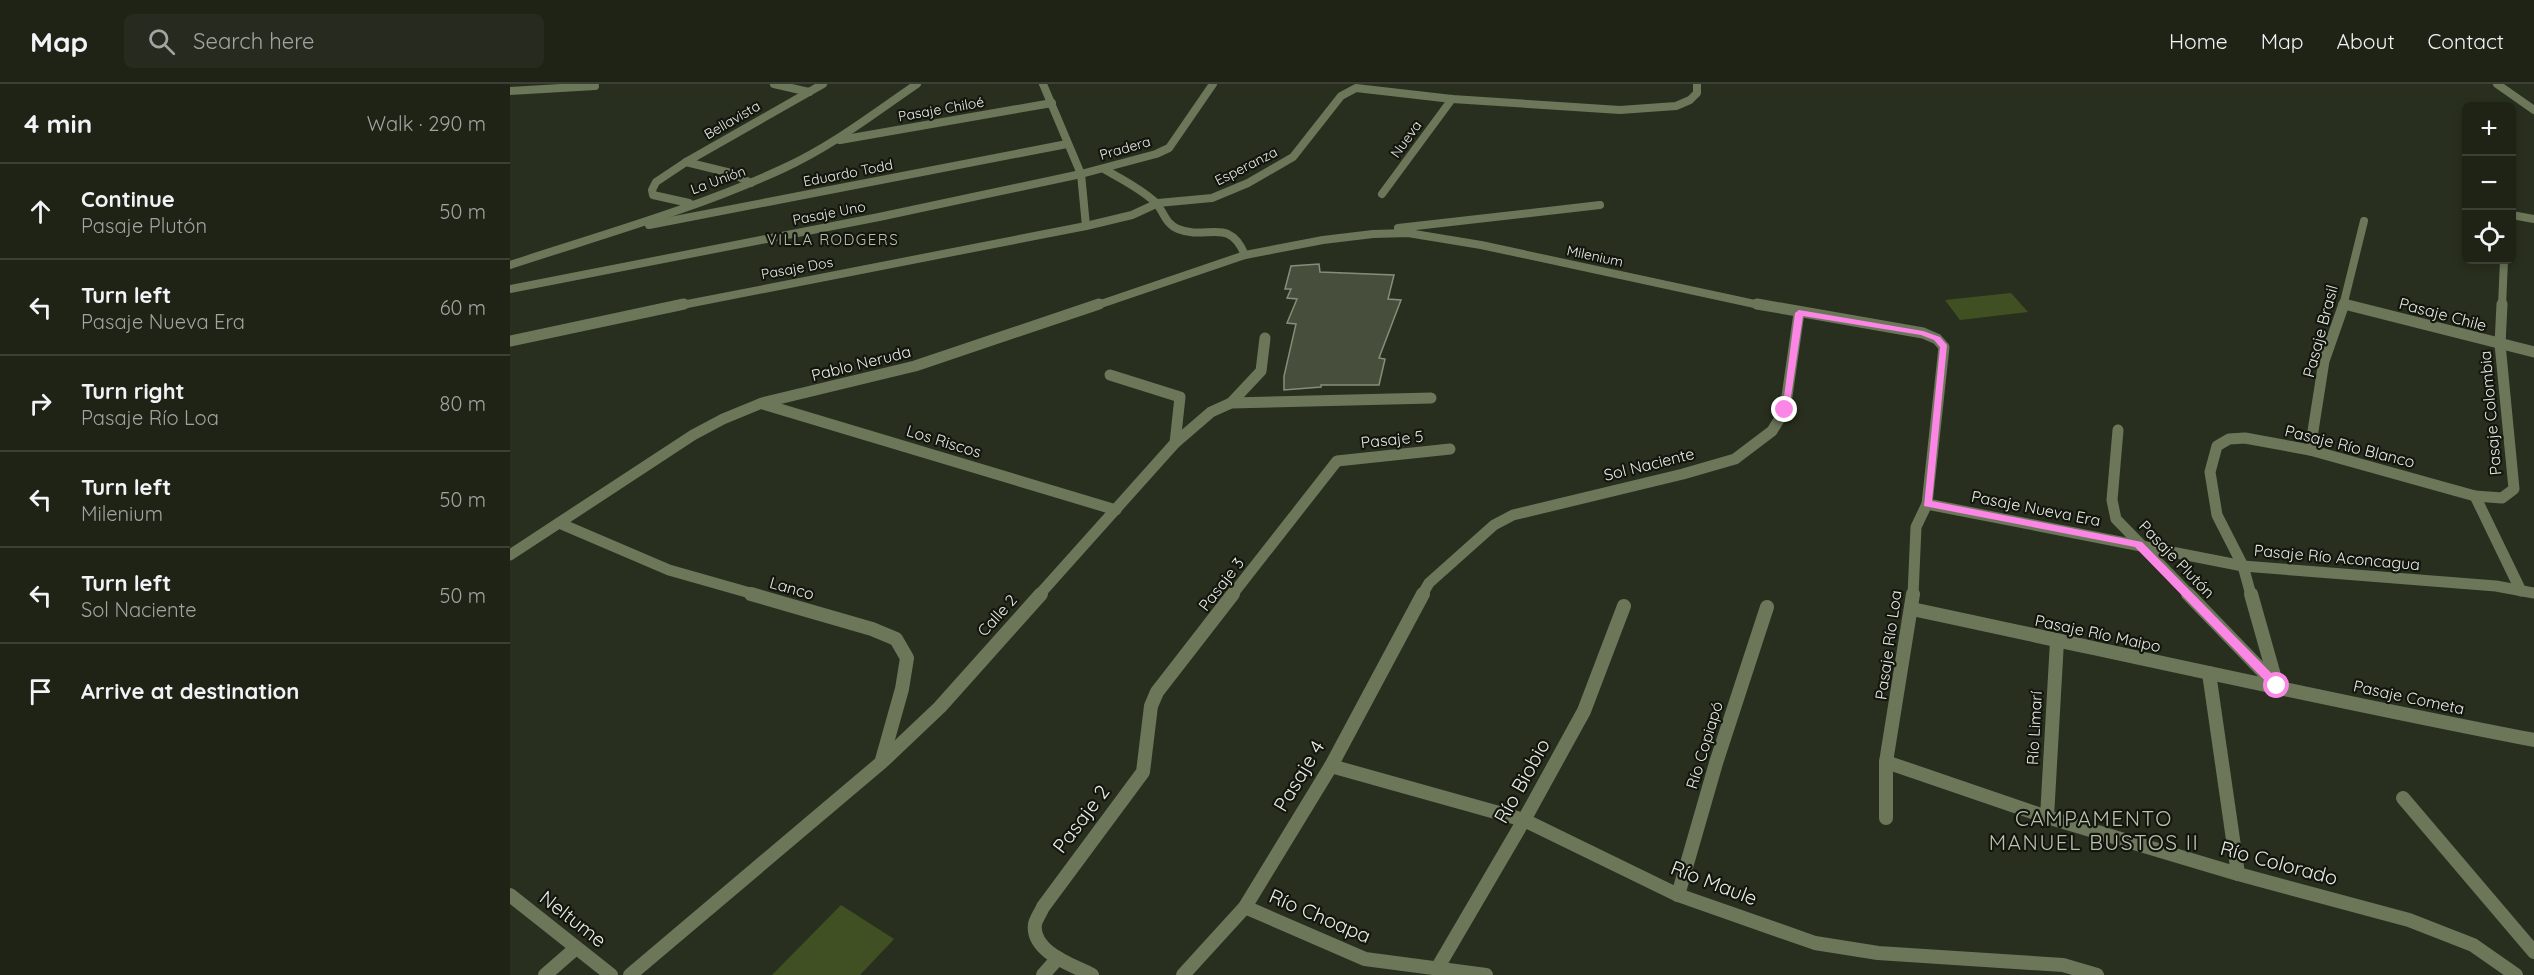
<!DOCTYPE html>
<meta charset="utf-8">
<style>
:root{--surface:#1f2316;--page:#272b1f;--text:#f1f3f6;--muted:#a1a4a1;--line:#3c4035}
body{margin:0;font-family:Quicksand,sans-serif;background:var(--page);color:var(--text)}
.controls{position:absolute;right:18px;top:18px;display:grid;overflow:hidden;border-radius:9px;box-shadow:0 3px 9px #0003}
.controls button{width:54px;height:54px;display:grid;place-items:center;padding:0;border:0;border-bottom:2px solid var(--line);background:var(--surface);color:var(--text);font:30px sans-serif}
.stop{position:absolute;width:18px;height:18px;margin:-14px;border:4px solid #fb86e5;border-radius:50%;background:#fff}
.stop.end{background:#fb86e5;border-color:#fff;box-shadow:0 2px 6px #0008}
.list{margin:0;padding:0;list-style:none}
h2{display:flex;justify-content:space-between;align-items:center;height:78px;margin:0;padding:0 24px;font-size:26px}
h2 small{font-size:20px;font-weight:400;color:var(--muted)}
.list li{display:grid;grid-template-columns:39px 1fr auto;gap:18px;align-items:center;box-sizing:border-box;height:96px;padding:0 24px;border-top:2px solid var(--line)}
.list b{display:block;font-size:22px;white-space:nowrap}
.list p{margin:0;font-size:20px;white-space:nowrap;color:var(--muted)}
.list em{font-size:20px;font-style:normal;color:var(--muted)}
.icon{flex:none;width:33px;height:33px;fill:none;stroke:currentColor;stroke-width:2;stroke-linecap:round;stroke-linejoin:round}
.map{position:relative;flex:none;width:2024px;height:891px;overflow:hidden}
header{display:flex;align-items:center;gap:36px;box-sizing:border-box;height:84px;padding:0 30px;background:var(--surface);border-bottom:2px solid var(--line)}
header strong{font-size:28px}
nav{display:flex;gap:33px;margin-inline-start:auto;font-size:21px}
.search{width:420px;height:54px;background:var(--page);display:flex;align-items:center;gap:15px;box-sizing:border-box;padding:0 21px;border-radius:9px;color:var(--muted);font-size:22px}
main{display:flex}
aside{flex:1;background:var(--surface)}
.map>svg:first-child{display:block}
.green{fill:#415023}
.building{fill:#474e3b;stroke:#868e79;stroke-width:1.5}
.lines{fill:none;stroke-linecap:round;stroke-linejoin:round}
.street-far2{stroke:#6c775a;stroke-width:8}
.street-far1{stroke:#6c775a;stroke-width:11}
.street{stroke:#6c775a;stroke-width:14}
.route{fill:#fb86e5}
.labels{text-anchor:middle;stroke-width:4.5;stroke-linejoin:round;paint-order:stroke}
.far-street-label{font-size:14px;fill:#e8ede2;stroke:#13160f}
.far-neighbourhood-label{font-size:15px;letter-spacing:1.5px;fill:#b9c2ac;stroke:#13160f}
.street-label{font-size:16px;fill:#e8ede2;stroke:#13160f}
.near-street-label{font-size:20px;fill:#e8ede2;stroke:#13160f}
.near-neighbourhood-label{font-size:21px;letter-spacing:1.5px;fill:#b9c2ac;stroke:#13160f}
</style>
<header>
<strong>Map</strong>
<div class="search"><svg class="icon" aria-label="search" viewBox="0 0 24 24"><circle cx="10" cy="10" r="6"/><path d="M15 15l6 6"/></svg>Search here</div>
<nav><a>Home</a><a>Map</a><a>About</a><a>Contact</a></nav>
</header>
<main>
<aside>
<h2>4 min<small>Walk · 290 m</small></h2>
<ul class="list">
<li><svg class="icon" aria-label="ahead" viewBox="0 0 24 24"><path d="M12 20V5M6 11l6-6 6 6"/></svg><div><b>Continue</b><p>Pasaje Plutón</p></div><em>50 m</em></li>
<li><svg class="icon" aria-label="left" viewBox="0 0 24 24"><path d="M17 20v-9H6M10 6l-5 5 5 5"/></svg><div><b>Turn left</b><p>Pasaje Nueva Era</p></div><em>60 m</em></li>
<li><svg class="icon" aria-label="right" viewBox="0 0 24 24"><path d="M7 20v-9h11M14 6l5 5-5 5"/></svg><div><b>Turn right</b><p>Pasaje Río Loa</p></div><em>80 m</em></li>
<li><svg class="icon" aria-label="left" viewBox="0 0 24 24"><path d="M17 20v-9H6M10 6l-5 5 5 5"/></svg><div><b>Turn left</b><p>Milenium</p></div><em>50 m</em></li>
<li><svg class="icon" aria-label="left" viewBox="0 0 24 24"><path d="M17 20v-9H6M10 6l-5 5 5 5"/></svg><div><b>Turn left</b><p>Sol Naciente</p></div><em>50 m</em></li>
<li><svg class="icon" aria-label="arrive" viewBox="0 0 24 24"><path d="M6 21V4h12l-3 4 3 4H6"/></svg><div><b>Arrive at destination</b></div></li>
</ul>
</aside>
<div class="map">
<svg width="2024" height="891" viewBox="0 0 2024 891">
<rect width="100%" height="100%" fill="#292f1e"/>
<g class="green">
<polygon points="1501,209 1518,228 1450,236 1435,216"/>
<polygon points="331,821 384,855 350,891 262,891"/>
</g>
<polygon class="building" points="809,180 810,188 884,191 878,215 891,216 869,274 875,275 869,301 811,301 811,303 774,306 774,292 786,240 777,239 787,215 777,214 781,205 775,205 781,182"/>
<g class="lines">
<g class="street-far2">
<polyline points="264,0 299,8"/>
<polyline points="533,0 571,90 576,142"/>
<polyline points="1987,0 2024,26"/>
<polyline points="0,7 85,2"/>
<polyline points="330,56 542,19"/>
<polyline points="176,78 221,89 241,99"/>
<path d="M 594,85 C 611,95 630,104 645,118 C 654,127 655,140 668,145 C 697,157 719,132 735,171"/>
<polyline points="872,110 942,15"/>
<polyline points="179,119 143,111 142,106 146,98 176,78 313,0"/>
<polyline points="2002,131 2024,135"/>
<polyline points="139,141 557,60"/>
<polyline points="888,144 1090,121"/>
<path d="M 0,181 C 91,151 185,125 272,85 C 321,63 363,30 407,0"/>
<polyline points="0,205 369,133 571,90 646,70 659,64 703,0"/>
<polyline points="1834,220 1840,222"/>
<polyline points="167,222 576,142 622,131 648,119 702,114 738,99 783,73 831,12 846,4 942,15 1110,26 1166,22 1180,16 1187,9 1187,0"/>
<polyline points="585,222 735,171 813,156 863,150 898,149 971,161 1254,222"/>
<polyline points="1833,222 1854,137"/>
<polyline points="1992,222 1994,176"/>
</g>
<g class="street-far1">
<polyline points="1247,220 1413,249 1427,255 1434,263 1417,420 1406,443 1403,511"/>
<polyline points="1834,220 2024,268"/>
<polyline points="0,257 174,220"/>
<polyline points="600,291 670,313 665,359"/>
<polyline points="721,319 751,287 755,254"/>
<polyline points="253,320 606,426"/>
<polyline points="1608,346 1602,416 1606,435 1680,511"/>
<polyline points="1800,366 1814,277 1834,220"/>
<polyline points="1965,412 2011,507"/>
<polyline points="1417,420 1733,482 1986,502 2024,509"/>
<polyline points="49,439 159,486 247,511"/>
<polyline points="0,471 183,351 213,335 252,319 405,282 589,220"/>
<polyline points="529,511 665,359 701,328 721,319 921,314"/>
<polyline points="722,511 827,377 940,365"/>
<polyline points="912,511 919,499 984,441 1003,431 1173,390 1225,375 1262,347 1275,326 1289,229"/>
<polyline points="1741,511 1733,482 1707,431 1700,388 1707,362 1719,355 1735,354 1800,366 1965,412 1992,414 2004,405 1990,260 1992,220"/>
</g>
<g class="street">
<polyline points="241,510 362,545 386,555 397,574 392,605 372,676"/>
<polyline points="1678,510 1766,601"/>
<polyline points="1741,510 1767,602"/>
<path d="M 1402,525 C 1609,569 1816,616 2024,656"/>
<polyline points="1699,589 1728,790"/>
<polyline points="1376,678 1537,733 1728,790 1899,836 1963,861 2006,891"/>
<polyline points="821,682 1014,736 1168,811 1305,859 1368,869 1553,881 1587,891"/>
<polyline points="1893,714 2024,868"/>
<polyline points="1537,733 1547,557"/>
<polyline points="1376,734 1376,678 1403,510"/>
<polyline points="0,811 101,891"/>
<polyline points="1168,811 1206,679 1257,523"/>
<polyline points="735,823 855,875 976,891"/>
<polyline points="928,883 1014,736 1074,627 1114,522"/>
<polyline points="35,891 66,864"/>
<polyline points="120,891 372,678 430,623 531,510"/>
<polyline points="533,891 548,874"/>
<path d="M 582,891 C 563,881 521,868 525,840 C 526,835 531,828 533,823 L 633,688 L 641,622 L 647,608 L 723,510"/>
<polyline points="673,891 735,823 821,682 913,510"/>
</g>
</g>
<polygon class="route" points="1289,226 1413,247 1430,253 1437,261 1422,417 1632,458 1771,599 1771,605 1763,605 1625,463 1414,422 1430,263 1424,256 1411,251 1293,232 1279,326 1272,328 1285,229"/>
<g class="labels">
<g class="far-street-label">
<text transform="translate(431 25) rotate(-10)" y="5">Pasaje Chiloé</text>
<text transform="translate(222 36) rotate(-30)" y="5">Bellavista</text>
<text transform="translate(896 55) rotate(-54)" y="5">Nueva</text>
<text transform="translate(615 64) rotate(-16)" y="5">Pradera</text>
<text transform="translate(736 82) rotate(-27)" y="5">Esperanza</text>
<text transform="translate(338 89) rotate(-11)" y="5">Eduardo Todd</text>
<text transform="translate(208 96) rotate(-20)" y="5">La Unión</text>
<text transform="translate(319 129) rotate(-11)" y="5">Pasaje Uno</text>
<text transform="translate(1085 172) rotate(12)" y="5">Milenium</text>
<text transform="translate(287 184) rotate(-10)" y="5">Pasaje Dos</text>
</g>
<g class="far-neighbourhood-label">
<text x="323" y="161">VILLA RODGERS</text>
</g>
<g class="street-label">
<text transform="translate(1933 230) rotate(15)" y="6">Pasaje Chile</text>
<text transform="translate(1810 247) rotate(-75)" y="6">Pasaje Brasil</text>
<text transform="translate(351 279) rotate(-14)" y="6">Pablo Neruda</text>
<text transform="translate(1980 329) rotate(-95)" y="6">Pasaje Colombia</text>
<text transform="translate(882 355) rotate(-6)" y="6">Pasaje 5</text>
<text transform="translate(434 357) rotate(17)" y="6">Los Riscos</text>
<text transform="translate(1840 362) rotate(14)" y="6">Pasaje Río Blanco</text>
<text transform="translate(1139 380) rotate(-14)" y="6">Sol Naciente</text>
<text transform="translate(1526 424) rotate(11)" y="6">Pasaje Nueva Era</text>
<text transform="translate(1827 473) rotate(5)" y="6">Pasaje Río Aconcagua</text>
<text transform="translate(1667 475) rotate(46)" y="6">Pasaje Plutón</text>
<text transform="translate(711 500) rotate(-52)" y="6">Pasaje 3</text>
<text transform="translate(282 504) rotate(16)" y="6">Lanco</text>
<text transform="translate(487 531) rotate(-48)" y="6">Calle 2</text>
<text transform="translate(1588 549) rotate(12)" y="6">Pasaje Río Maipo</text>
<text transform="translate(1378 561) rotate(-82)" y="6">Pasaje Río Loa</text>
<text transform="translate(1899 613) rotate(12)" y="6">Pasaje Cometa</text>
<text transform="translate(1524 644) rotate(-87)" y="6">Río Limarí</text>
<text transform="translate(1194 661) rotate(-73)" y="6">Río Copiapó</text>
</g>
<g class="near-street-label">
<text transform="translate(789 692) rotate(-59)" y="7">Pasaje 4</text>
<text transform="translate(1012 697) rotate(-61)" y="7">Río Biobio</text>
<text transform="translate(571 735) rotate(-53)" y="7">Pasaje 2</text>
<text transform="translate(1769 779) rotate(15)" y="7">Río Colorado</text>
<text transform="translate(1204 799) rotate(21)" y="7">Río Maule</text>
<text transform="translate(810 832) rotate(23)" y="7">Río Choapa</text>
<text transform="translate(63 835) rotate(38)" y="7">Neltume</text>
</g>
<g class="near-neighbourhood-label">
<text x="1584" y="742">CAMPAMENTO<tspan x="1584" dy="24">MANUEL BUSTOS II</tspan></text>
</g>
</g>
</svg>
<div class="controls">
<button>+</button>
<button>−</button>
<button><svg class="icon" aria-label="locate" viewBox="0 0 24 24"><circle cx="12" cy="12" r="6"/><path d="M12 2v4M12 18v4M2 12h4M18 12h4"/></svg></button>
</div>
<div class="stop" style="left:1767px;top:602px"></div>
<div class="stop end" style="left:1275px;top:326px"></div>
</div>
</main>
